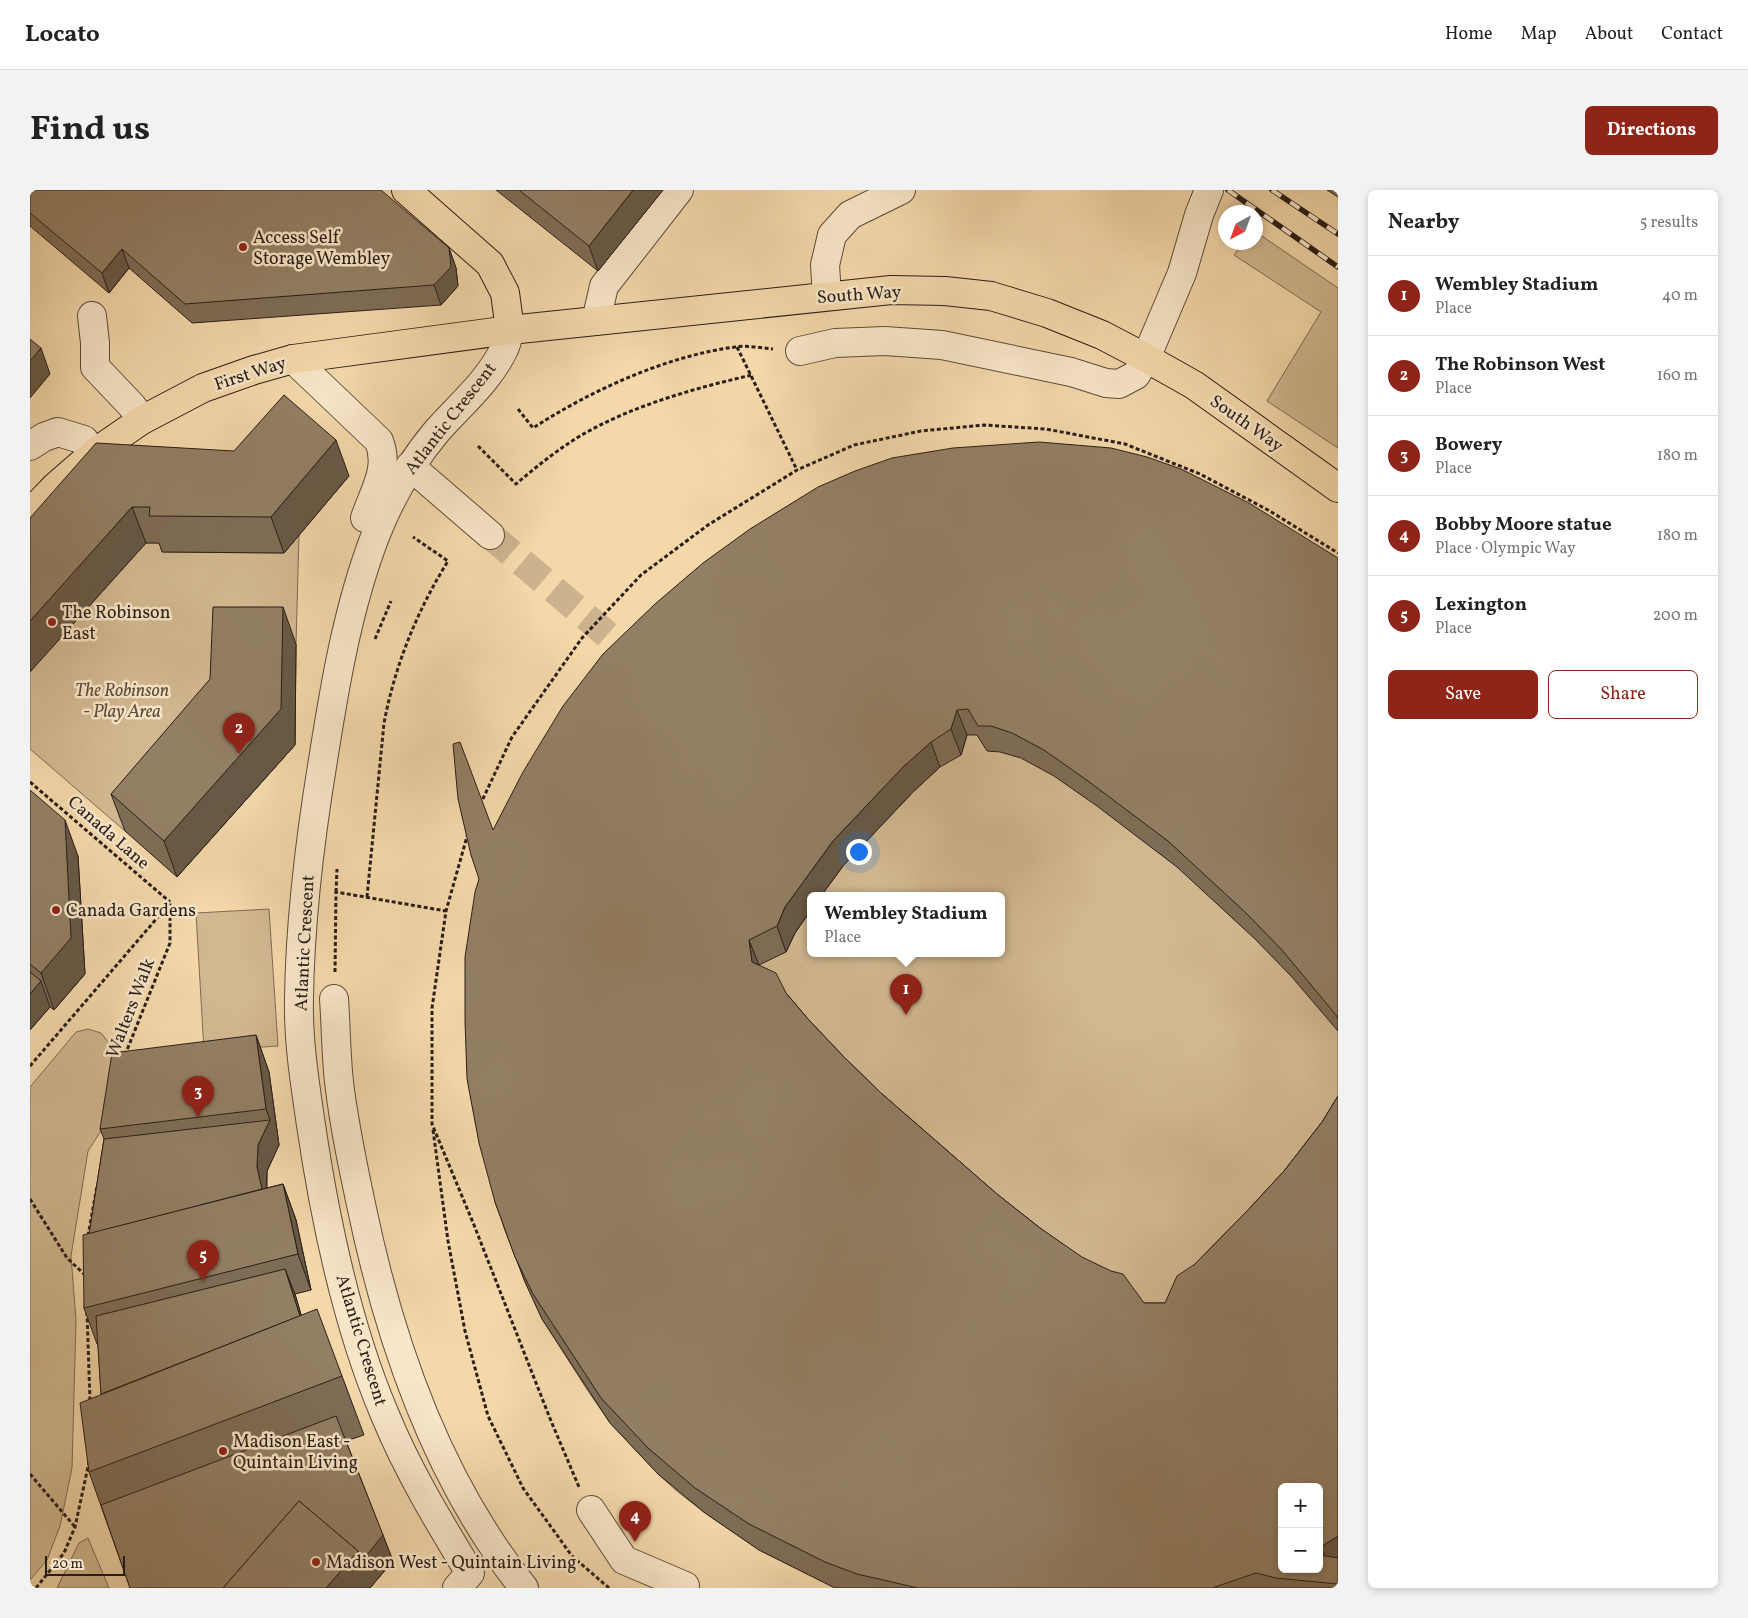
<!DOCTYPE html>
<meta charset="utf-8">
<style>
:root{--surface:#fff;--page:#f2f2f2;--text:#222;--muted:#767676;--line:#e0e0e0;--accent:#8f2418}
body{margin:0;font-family:Vollkorn,serif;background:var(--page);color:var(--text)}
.controls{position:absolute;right:15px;bottom:15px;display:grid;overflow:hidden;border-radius:8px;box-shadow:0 2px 8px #0003}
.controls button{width:45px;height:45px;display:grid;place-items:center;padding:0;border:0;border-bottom:1px solid var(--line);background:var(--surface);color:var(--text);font:25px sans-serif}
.compass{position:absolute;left:1188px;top:15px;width:45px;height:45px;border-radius:50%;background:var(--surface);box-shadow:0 2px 8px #0003;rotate:221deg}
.scale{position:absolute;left:15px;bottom:12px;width:80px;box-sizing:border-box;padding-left:5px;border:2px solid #2a1e19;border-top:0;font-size:14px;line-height:18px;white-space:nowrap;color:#2a1e19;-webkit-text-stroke:4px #f8e6c8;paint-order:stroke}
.you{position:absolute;left:828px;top:661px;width:18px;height:18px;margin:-12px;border:4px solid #fff;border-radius:50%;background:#1a73e8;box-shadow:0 0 0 8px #1a73e833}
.badge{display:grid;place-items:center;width:32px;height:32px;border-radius:50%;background:var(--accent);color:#fff;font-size:16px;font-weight:700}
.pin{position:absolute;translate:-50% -41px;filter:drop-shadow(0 1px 2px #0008)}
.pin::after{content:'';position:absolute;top:26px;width:18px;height:15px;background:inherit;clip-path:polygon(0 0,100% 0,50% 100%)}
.popup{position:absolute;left:777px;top:702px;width:198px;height:65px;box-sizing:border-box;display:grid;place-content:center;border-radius:8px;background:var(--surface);filter:drop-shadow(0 1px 4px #0005);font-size:16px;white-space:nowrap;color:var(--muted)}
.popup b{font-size:19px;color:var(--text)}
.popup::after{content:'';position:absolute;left:50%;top:100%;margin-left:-10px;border:10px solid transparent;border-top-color:var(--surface)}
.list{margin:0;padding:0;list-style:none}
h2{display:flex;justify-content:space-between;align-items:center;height:65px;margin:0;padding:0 20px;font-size:21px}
h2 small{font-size:16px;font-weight:400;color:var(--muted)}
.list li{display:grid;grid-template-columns:32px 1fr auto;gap:15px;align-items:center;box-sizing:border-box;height:80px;padding:0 20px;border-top:1px solid var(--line)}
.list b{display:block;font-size:19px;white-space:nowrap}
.list p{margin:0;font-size:16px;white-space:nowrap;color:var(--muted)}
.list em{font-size:16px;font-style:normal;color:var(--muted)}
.actions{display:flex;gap:10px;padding:15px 20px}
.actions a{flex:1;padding:11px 0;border:1px solid var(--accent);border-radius:8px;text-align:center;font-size:18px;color:var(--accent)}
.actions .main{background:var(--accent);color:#fff}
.map{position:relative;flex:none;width:1308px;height:1398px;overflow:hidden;border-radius:8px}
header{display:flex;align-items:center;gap:30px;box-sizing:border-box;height:70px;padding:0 25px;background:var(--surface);border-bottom:1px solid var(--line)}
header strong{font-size:24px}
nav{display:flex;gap:28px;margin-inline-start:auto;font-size:18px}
.intro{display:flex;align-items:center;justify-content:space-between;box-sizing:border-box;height:120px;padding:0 30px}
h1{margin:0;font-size:35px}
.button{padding:12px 22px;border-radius:8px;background:var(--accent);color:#fff;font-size:18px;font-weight:700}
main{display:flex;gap:30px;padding:0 30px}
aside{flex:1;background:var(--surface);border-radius:8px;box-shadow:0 2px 8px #0003}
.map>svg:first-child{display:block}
.green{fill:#d2b891;stroke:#7e6b55;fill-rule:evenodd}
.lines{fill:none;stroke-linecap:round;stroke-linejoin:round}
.minor-tunnel{stroke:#ccb38d;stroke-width:28;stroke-dasharray:28 14;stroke-linecap:butt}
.minor-casing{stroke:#5c4c3d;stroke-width:30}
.major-casing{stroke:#2a1e19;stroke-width:30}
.path{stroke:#2a1e19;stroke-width:3;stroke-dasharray:4 2.5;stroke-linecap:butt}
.minor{stroke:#f8e6c8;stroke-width:28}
.major{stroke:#f4d8aa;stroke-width:28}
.rail-casing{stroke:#2a1e19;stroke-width:5.5}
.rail{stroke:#f8e6c8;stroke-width:4;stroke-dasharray:11;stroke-linecap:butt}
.wall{fill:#7e6d56;stroke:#2a1e19;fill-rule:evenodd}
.shaded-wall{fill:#675946;stroke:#2a1e19}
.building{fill:#937f64;stroke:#2a1e19}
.poi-dot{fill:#8f2418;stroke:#f8e6c8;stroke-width:2}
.labels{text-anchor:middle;stroke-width:5;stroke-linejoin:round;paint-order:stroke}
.poi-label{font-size:18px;fill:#2a1e19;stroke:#f8e6c8;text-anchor:start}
.street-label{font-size:18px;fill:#2a1e19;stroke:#f8e6c8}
.park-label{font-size:18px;font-style:italic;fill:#5c4c3d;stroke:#f8e6c8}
</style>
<header>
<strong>Locato</strong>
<nav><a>Home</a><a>Map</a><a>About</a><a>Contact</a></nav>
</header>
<div class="intro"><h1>Find us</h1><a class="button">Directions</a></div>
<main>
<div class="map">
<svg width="1308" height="1398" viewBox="0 0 1308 1398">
<rect width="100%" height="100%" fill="#f4d8aa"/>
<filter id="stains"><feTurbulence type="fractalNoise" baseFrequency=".004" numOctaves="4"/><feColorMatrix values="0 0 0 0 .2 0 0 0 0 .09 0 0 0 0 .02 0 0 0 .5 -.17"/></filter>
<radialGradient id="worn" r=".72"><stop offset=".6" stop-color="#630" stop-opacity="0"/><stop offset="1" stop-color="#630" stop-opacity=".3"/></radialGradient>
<g class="green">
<polygon points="1226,42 1308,98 1308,258 1237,211 1291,122 1204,65 1213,53 1226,52"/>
<polygon points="269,345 266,454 194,525 95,641 0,559 0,482 116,353 133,353 133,362 254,363"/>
<path d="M 1308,387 L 1308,1378 L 1262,1398 L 805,1398 L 729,1360 L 675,1323 L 648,1302 L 628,1284 L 580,1233 L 556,1198 L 512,1129 L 495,1092 L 474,1038 L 458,978 L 455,728 ZM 781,706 L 971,706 L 971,764 L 781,764 ZM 1252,1297 L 1289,1297 L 1289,1379 L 1252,1379 Z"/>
<polygon points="239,719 248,856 174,861 166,723"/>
<polygon points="58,839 71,843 89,866 73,938 58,961 41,1066 46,1130 42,1278 30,1336 17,1370 0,1390 0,897 46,842"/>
<polygon points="58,1348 79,1398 27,1398 49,1353"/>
</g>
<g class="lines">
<polyline class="minor-tunnel" points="460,345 581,448 608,480"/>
<g class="minor-casing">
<g id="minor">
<polyline points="797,106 795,75 802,45 820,25 871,0"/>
<polyline points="62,126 65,153 65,177 102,216 112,230"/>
<polyline points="566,131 574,96 649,0"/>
<polyline points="770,161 805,153 855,151 912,155 1041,182 1076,193 1089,194 1106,185 1116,168 1152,83 1169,25 1179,0"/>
<path d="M 263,169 L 349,251 C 360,279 344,301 335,328"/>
<polyline points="0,256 14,247 28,242 54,250 64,263"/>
<polyline points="380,276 460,345"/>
<path d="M 304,809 C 306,837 306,865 309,892 C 314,935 323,977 332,1019 C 360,1153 407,1290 494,1398"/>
<polyline points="561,1320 594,1370 655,1396"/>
<path d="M 427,1398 L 440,1383 C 409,1332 378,1281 355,1225 C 317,1136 295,1030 281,935 C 275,894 268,851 269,809 C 270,729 280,649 293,570 C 305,494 318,416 346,344 C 361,306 381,272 407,241 C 430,215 459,191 474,159 C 477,153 478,146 480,140"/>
</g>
</g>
<g class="major-casing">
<g id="major">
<polyline points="376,0 460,74 475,103 480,140"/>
<polyline points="0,323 26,296 64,263 112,230 173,198 224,180 263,169 480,140 861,100 915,101 961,106 1017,123 1072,145 1116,168 1164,195 1308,298"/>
</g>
</g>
<g class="path">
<polyline points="707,157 767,280"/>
<path d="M 488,219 L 503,238 C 560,201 636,166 705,157 C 717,155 731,158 743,159"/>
<path d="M 448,256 L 486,294 C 506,277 527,260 550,246 C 601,216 665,198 722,185"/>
<polyline points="345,449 361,411"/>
<polyline points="0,592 140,712"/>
<polyline points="450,615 482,547 552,448 611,385 678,335 767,280 824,255 891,241 954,235 1016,239 1095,254 1170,284 1238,320 1308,363"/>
<polyline points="438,643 416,721 402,818 402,934 444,1035 521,1231 549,1297"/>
<polyline points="306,702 307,679"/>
<path d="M 337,707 L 354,533 C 365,475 387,421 418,371 L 383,347"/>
<polyline points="305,782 306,702 416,721"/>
<polyline points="95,865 140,753 140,712"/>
<polyline points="0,876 140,713"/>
<polyline points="403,940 418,1051 435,1141 458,1226 493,1298 542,1366 579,1398"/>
<polyline points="0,1009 37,1068 54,1084"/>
<polyline points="58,1046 67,996"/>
<polyline points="57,1122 60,1211"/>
<polyline points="0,1284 45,1337"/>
<polyline points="6,1398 34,1363 45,1337 59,1272"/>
</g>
<use href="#minor" class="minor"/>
<use href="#major" class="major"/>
<g class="rail-casing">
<g id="rail">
<polyline points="1198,0 1308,77"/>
<polyline points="1242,0 1308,44"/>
</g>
</g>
<use href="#rail" class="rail"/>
</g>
<g class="wall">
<polygon points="0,0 419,58 426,78 428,96 411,115 162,133 99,78 79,103 0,36"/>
<polygon points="466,0 633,0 568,81"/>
<polygon points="1297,0 1308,0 1308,7"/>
<polygon points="319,286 254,363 132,362 129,353 116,353 0,328"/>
<path d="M 1308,368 L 1308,841 L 1261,786 L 1225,749 L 1147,677 L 1067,616 L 1024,586 L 991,568 L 970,562 L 957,561 L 947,545 L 937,545 L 931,565 L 910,577 L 883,602 L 813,676 L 791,706 L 781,706 L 781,720 L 765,743 L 756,762 L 729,775 L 756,803 L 778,829 L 814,867 L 851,903 L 967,1004 L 1010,1038 L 1114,1113 L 1135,1113 L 1165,1074 L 1218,1020 L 1254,981 L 1292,932 L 1308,906 L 1308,1398 L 805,1398 L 729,1360 L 675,1323 L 628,1284 L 580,1233 L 512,1129 L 495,1092 L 465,1012 L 463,640 ZM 1289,1297 L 1289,1379 L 1252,1379 Z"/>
<polygon points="266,454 265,555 147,687 95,641 81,604"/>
<polygon points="0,600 48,666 55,784 24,820 20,817 0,840"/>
<polygon points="226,845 239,882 249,955 237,981 237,998 253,994 266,1030 281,1100 265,1104 271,1125 312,1186 334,1245 316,1251 363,1371 340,1398 100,1398 59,1282 71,1204 68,1154 67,1154 54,1118 59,1044 74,949 70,939"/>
</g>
<g class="shaded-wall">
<polygon points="603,0 633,0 568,81 559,56"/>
<polygon points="419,58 426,78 428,96 411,115 404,95"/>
<polygon points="92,59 99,78 79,103 72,83"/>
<polygon points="11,158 20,184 0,208 0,171"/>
<polygon points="306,250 319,286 254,363 241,327"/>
<polygon points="102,317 116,353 0,482 0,431"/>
<polygon points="253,417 266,454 265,555 147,687 134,651"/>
<polygon points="927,520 937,545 931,565 921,539"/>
<polygon points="901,552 910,577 883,602 813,676 791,706 781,706 781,720 765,743 756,762 747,736 755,717 803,651 873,577"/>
<polygon points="35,630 48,666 55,784 24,820 11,783"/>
<polygon points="719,750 729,775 722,772"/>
<polygon points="11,791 20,817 0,840 0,804"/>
<polygon points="226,845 239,882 249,955 237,981 236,1003 234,1011 227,977 228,955 240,930 236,919"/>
<polygon points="253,994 266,1030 281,1100 268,1064"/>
<polygon points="255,1079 265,1104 281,1159 276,1146"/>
<polygon points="353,1345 363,1371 340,1398 296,1398 328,1361"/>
<polygon points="1308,1346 1308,1378 1301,1383 1291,1357"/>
</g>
<g class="building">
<polygon points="0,0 351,0 419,58 421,77 404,95 155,114 92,59 72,83 0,23"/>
<polygon points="489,0 603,0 559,56"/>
<polygon points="0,149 11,158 0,171"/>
<polygon points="254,205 306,250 241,327 119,326 120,317 102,317 0,431 0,328 66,253 204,261"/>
<polygon points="1009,252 1081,258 1117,267 1151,279 1219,313 1308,368 1308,829 1306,825 1252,760 1216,723 1138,651 1058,591 1014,560 982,543 961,536 948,536 938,519 927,520 921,539 901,552 873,577 803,651 755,717 747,736 719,750 722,772 746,783 756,803 778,829 814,867 851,903 967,1004 1010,1038 1052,1067 1081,1081 1093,1084 1114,1113 1135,1113 1147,1086 1165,1074 1218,1020 1254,981 1292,932 1308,906 1308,1346 1289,1358 1289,1297 1252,1297 1252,1379 1289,1379 1289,1365 1308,1368 1308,1394 1246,1388 1226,1383 1182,1398 888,1398 827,1384 795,1372 719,1334 665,1298 618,1258 571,1208 503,1104 485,1067 465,1012 449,953 437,889 435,831 435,767 445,702 449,689 441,665 428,609 423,554 430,552 463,640 493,582 533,516 573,464 625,414 673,373 720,339 788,297 825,281 862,268 923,258"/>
<polygon points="183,417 253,417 251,519 134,651 81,604 180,489"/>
<polygon points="0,600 35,630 41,748 11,783 0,774"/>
<polygon points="0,782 11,791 0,804"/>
<polygon points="226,845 236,919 70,939 82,863"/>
<polygon points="240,930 228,955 227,977 232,999 59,1044 74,949"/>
<polygon points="253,994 268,1064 54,1118 53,1045"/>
<polygon points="255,1079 270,1126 71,1204 66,1126"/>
<polygon points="287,1119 312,1186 59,1282 50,1213"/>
<polygon points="306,1226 353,1345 331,1372 328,1361 269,1311 193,1398 100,1398 71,1315"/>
<polygon points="269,1311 328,1361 296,1398 193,1398"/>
</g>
<g class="poi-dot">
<circle cx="213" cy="57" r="5"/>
<circle cx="22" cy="432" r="5"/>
<circle cx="26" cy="720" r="5"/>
<circle cx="193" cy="1261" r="5"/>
<circle cx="286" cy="1372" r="5"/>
</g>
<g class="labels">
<g class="poi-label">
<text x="223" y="53">Access Self<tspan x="223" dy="21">Storage Wembley</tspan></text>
<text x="32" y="428">The Robinson<tspan x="32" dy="21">East</tspan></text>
<text x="36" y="726">Canada Gardens</text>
<text x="203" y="1257">Madison East -<tspan x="203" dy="21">Quintain Living</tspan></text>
<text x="296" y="1378">Madison West - Quintain Living</text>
</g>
<g class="street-label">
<text transform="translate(829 104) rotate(-4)" y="6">South Way</text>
<text transform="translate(220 183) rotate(-18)" y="6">First Way</text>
<text transform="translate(420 228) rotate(-52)" y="6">Atlantic Crescent</text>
<text transform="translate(1217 233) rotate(35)" y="6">South Way</text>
<text transform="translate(79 642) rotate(41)" y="6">Canada Lane</text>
<text transform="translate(274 753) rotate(-87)" y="6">Atlantic Crescent</text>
<text transform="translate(100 818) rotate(-69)" y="6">Walters Walk</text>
<text transform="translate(332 1150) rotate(73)" y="6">Atlantic Crescent</text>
</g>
<g class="park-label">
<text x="92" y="506">The Robinson<tspan x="92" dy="21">- Play Area</tspan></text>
</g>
</g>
<rect width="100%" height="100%" filter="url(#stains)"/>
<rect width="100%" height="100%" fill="url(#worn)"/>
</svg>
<div class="controls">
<button>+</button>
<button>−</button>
</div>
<svg class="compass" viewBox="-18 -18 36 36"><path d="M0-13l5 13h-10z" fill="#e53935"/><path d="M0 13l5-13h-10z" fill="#767676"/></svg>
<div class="scale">20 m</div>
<div class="you"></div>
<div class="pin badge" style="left:876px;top:825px">1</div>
<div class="popup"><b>Wembley Stadium</b>Place</div>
<div class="pin badge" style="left:209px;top:564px">2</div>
<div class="pin badge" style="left:168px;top:927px">3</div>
<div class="pin badge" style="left:605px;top:1352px">4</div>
<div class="pin badge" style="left:173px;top:1091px">5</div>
</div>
<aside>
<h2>Nearby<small>5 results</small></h2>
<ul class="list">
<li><span class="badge">1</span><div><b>Wembley Stadium</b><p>Place</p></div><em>40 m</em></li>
<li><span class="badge">2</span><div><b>The Robinson West</b><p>Place</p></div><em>160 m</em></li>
<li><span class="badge">3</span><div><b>Bowery</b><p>Place</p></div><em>180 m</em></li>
<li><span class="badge">4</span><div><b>Bobby Moore statue</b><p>Place · Olympic Way</p></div><em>180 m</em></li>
<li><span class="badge">5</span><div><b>Lexington</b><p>Place</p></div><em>200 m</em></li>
</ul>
<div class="actions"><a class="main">Save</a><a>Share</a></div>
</aside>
</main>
